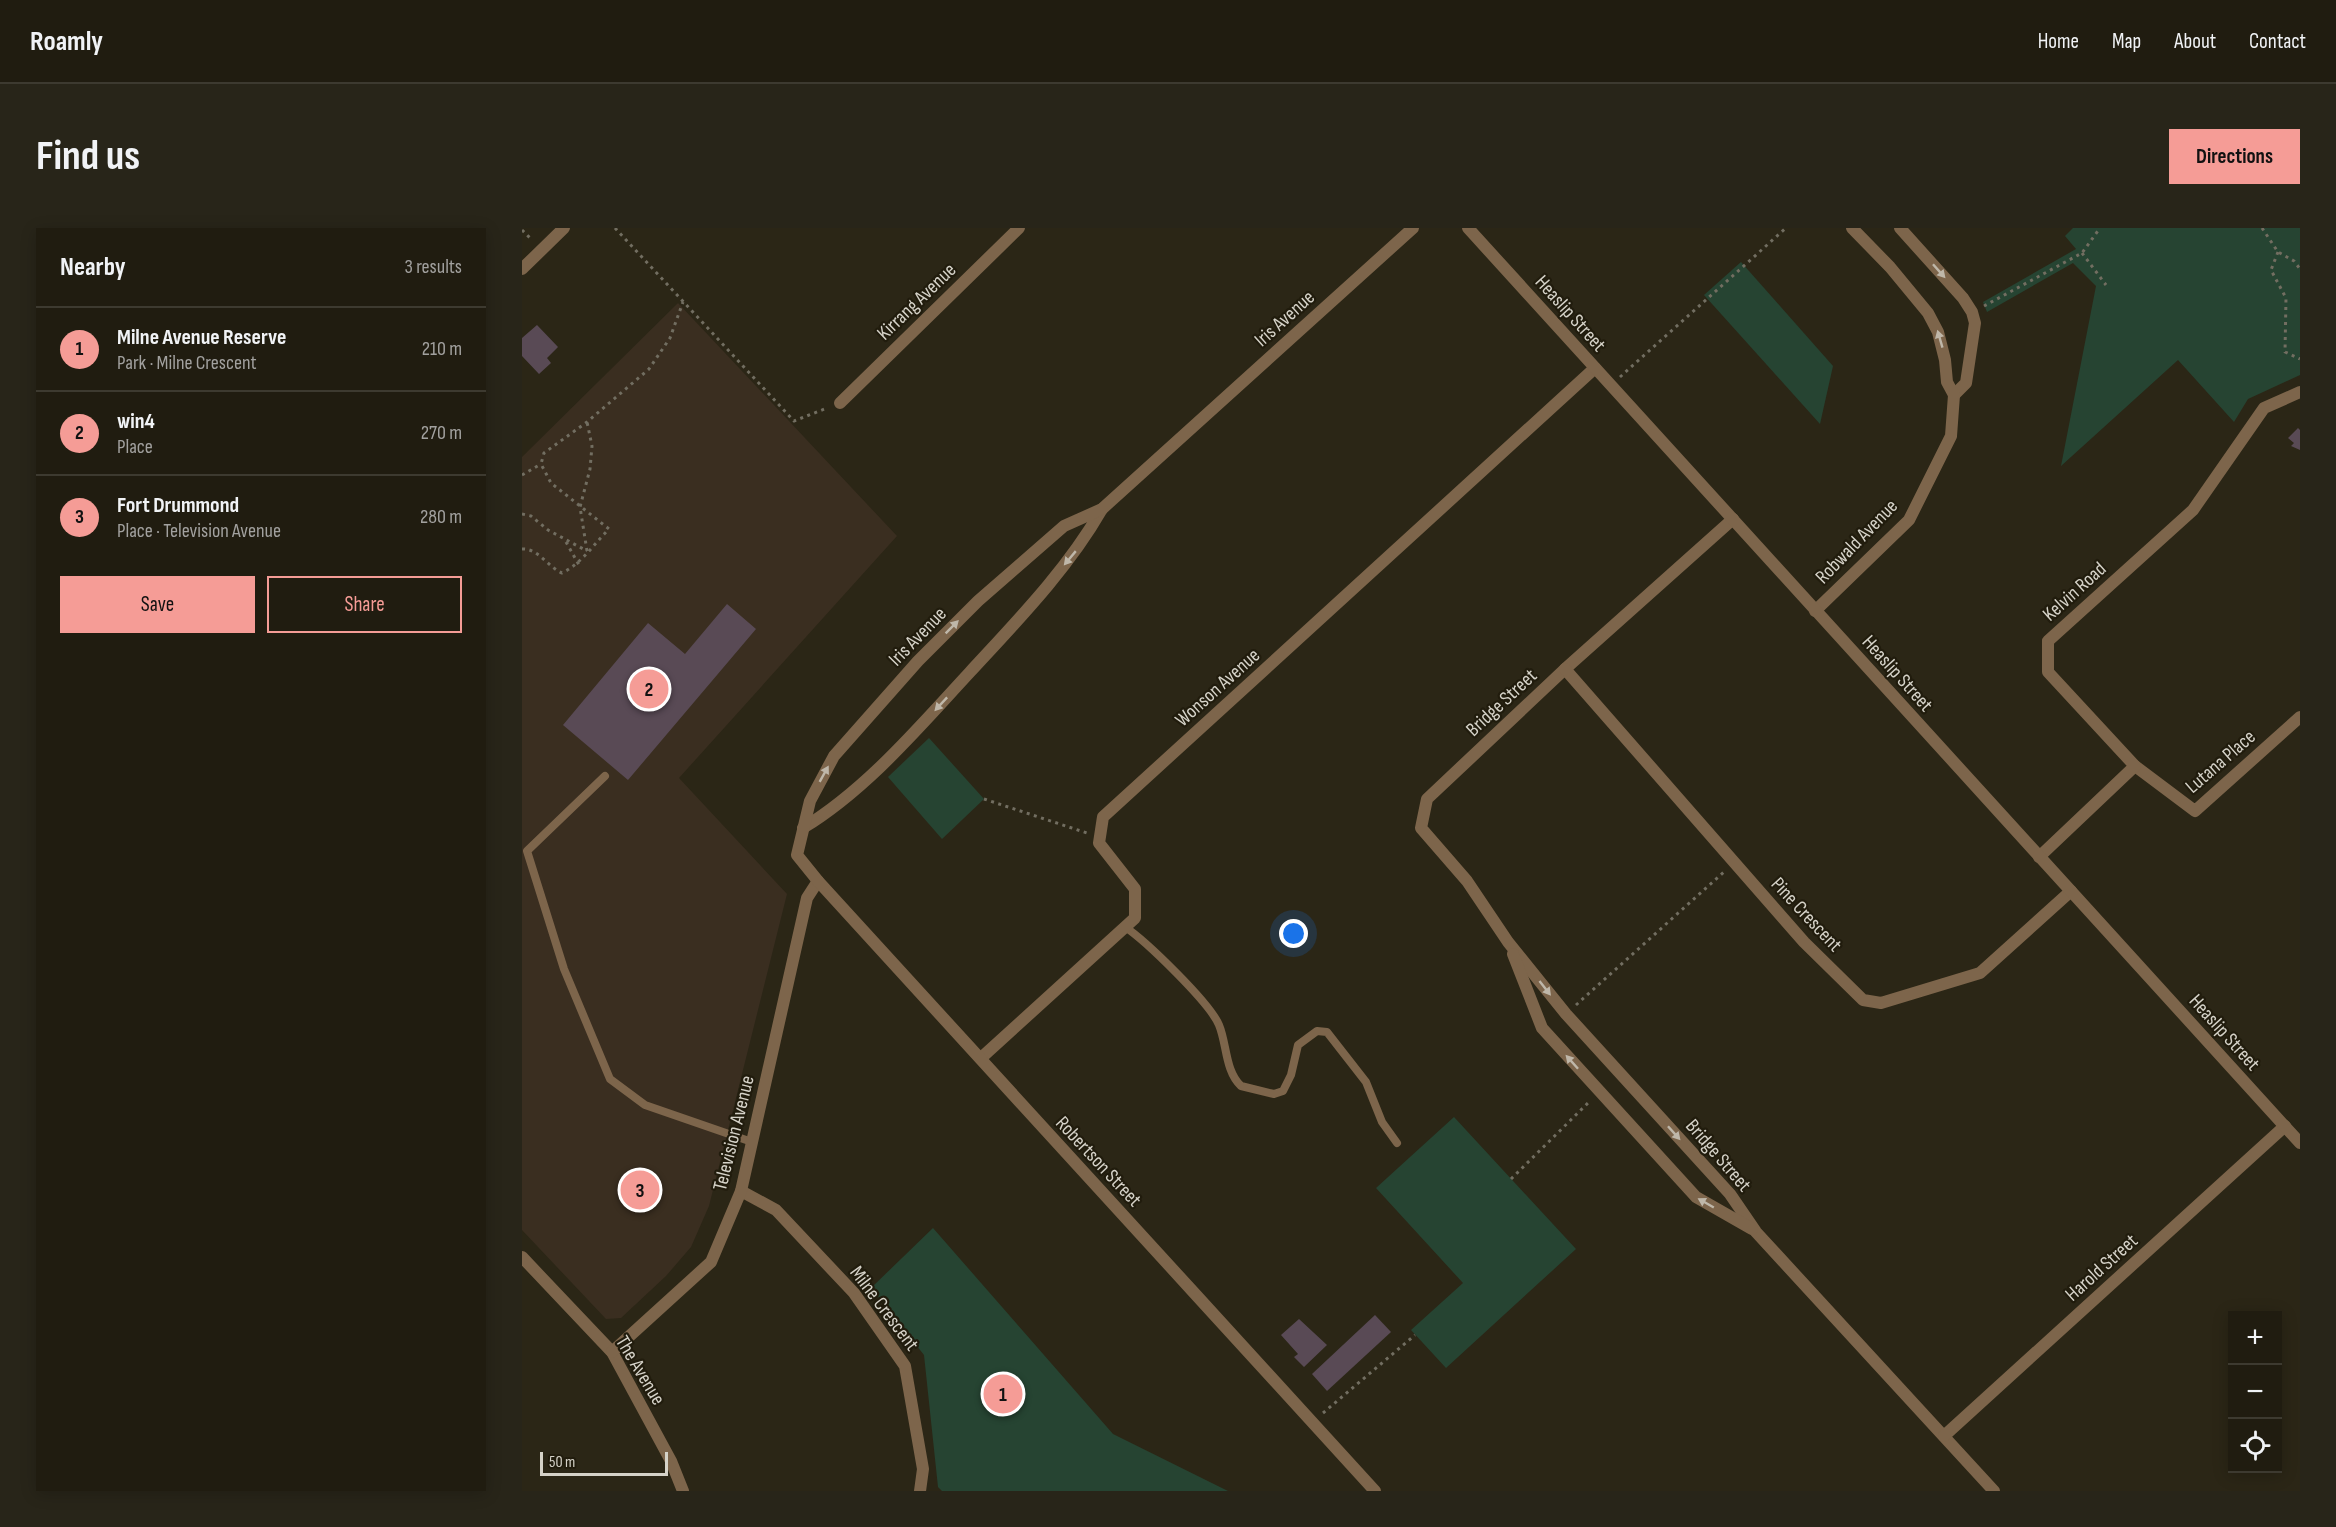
<!DOCTYPE html>
<meta charset="utf-8">
<style>
:root{--surface:#201c10;--page:#282519;--text:#f1f3f6;--muted:#a2a19f;--line:#3d3a30;--accent:#f59c96}
body{margin:0;font-family:"Sofia Sans Condensed",sans-serif;background:var(--page);color:var(--text)}
.controls{position:absolute;right:18px;bottom:18px;display:grid;overflow:hidden;border-radius:0px;box-shadow:0 3px 15px #0003}
.controls button{width:54px;height:54px;display:grid;place-items:center;padding:0;border:0;border-bottom:2px solid var(--line);background:var(--surface);color:var(--text);font:30px sans-serif}
.scale{position:absolute;left:18px;bottom:15px;width:128px;box-sizing:border-box;padding-left:6px;border:3px solid #d5d2c8;border-top:0;font-size:16px;line-height:21px;white-space:nowrap;color:#d5d2c8;-webkit-text-stroke:4px #211c0d;paint-order:stroke}
.you{position:absolute;left:772px;top:706px;width:21px;height:21px;margin:-15px;border:4px solid #fff;border-radius:50%;background:#1a73e8;box-shadow:0 0 0 9px #1a73e833}
.badge{display:grid;place-items:center;width:39px;height:39px;border-radius:50%;background:var(--accent);color:#111;font-size:20px;font-weight:700}
.pin{position:absolute;translate:-50% -50%;border:3px solid #fff;box-shadow:0 2px 6px #0006}
.list{margin:0;padding:0;list-style:none}
h2{display:flex;justify-content:space-between;align-items:center;height:78px;margin:0;padding:0 24px;font-size:26px}
h2 small{font-size:20px;font-weight:400;color:var(--muted)}
.list li{display:grid;grid-template-columns:39px 1fr auto;gap:18px;align-items:center;box-sizing:border-box;height:84px;padding:0 24px;border-top:2px solid var(--line)}
.list b{display:block;font-size:22px;white-space:nowrap}
.list p{margin:0;font-size:20px;white-space:nowrap;color:var(--muted)}
.list em{font-size:20px;font-style:normal;color:var(--muted)}
.actions{display:flex;gap:12px;padding:18px 24px}
.actions a{flex:1;padding:14px 0;border:2px solid var(--accent);border-radius:0px;text-align:center;font-size:21px;color:var(--accent)}
.actions .main{background:var(--accent);color:#111}
.icon{flex:none;width:33px;height:33px;fill:none;stroke:currentColor;stroke-width:2;stroke-linecap:round;stroke-linejoin:round}
.map{position:relative;flex:none;width:1778px;height:1263px;overflow:hidden;border-radius:0px}
header{display:flex;align-items:center;gap:36px;box-sizing:border-box;height:84px;padding:0 30px;background:var(--surface);border-bottom:2px solid var(--line)}
header strong{font-size:28px}
nav{display:flex;gap:33px;margin-inline-start:auto;font-size:21px}
.intro{display:flex;align-items:center;justify-content:space-between;box-sizing:border-box;height:144px;padding:0 36px}
h1{margin:0;font-size:42px}
.button{padding:15px 27px;border-radius:0px;background:var(--accent);color:#111;font-size:21px;font-weight:700}
main{display:flex;gap:36px;padding:0 36px}
aside{flex:1;background:var(--surface);border-radius:0px;box-shadow:0 3px 15px #0003}
.map>svg:first-child{display:block}
.commercial{fill:#3a2e20}
.green{fill:#264432}
.building{fill:#594a55}
.lines{fill:none;stroke-linecap:round;stroke-linejoin:round}
.path{stroke:#726e61;stroke-width:3;stroke-dasharray:3 4.5;stroke-linecap:butt}
.service{stroke:#7d654b;stroke-width:8}
.minor{stroke:#7d654b;stroke-width:12}
.tertiary{stroke:#7d654b;stroke-width:12}
.oneway{fill:#bfb7a9}
.labels{text-anchor:middle;stroke-width:4.5;stroke-linejoin:round;paint-order:stroke}
.street-label{font-size:20px;fill:#d5d2c8;stroke:#211c0d}
</style>
<header>
<strong>Roamly</strong>
<nav><a>Home</a><a>Map</a><a>About</a><a>Contact</a></nav>
</header>
<div class="intro"><h1>Find us</h1><a class="button">Directions</a></div>
<main>
<aside>
<h2>Nearby<small>3 results</small></h2>
<ul class="list">
<li><span class="badge">1</span><div><b>Milne Avenue Reserve</b><p>Park · Milne Crescent</p></div><em>210 m</em></li>
<li><span class="badge">2</span><div><b>win4</b><p>Place</p></div><em>270 m</em></li>
<li><span class="badge">3</span><div><b>Fort Drummond</b><p>Place · Television Avenue</p></div><em>280 m</em></li>
</ul>
<div class="actions"><a class="main">Save</a><a>Share</a></div>
</aside>
<div class="map">
<svg width="1778" height="1263" viewBox="0 0 1778 1263">
<rect width="100%" height="100%" fill="#2b2616"/>
<polygon class="commercial" points="156,75 375,308 157,550 265,666 187,978 169,1019 144,1048 99,1090 84,1091 0,1002 0,229"/>
<g class="green">
<polygon points="1551,0 1778,0 1778,147 1726,171 1712,194 1656,132 1539,238 1574,58 1551,35 1465,84 1461,74 1554,21 1543,8"/>
<polygon points="1219,34 1311,138 1298,196 1182,67"/>
<polygon points="407,510 462,571 420,611 366,549"/>
<polygon points="932,889 1054,1021 924,1140 889,1102 941,1055 854,960"/>
<polygon points="411,1000 591,1206 706,1263 420,1263 416,1259 402,1127 349,1060"/>
</g>
<g class="building">
<polygon points="15,97 36,119 25,130 29,135 17,146 0,128 0,110"/>
<polygon points="1776,200 1778,202 1778,222 1769,218 1772,215 1766,210"/>
<polygon points="205,376 234,401 106,552 41,497 126,395 163,426"/>
<polygon points="853,1087 869,1104 805,1163 790,1146"/>
<polygon points="777,1091 805,1117 782,1139 772,1129 776,1126 759,1107"/>
</g>
<g class="lines">
<g class="path">
<polyline points="93,0 272,193 305,180"/>
<polyline points="1740,0 1756,24 1772,33 1778,41"/>
<polyline points="0,2 10,12"/>
<polyline points="1756,24 1749,42 1764,70 1763,124 1778,131"/>
<polyline points="1560,25 1584,57"/>
<polyline points="1462,78 1560,25 1578,0"/>
<polyline points="1098,149 1264,0"/>
<polyline points="0,247 19,236"/>
<polyline points="0,286 9,288 26,302 65,323"/>
<polyline points="44,314 57,337"/>
<path d="M 0,321 C 16,320 26,339 40,345 C 60,335 71,317 87,301 L 29,255 L 19,236 L 22,225 L 65,194 L 127,141 L 148,110 L 161,74"/>
<polyline points="65,323 58,279 68,241 70,218 65,194"/>
<polyline points="462,571 565,605"/>
<polyline points="1054,777 1203,643"/>
<polyline points="989,951 1069,872"/>
<polyline points="801,1185 893,1107"/>
</g>
<g class="service">
<polyline points="83,548 5,623 42,741 88,851 123,877 230,914"/>
<path d="M 603,699 C 624,713 688,775 697,797 C 705,816 703,843 719,858 L 752,866 L 761,863 L 769,847 L 776,817 L 795,803 L 805,804 L 844,854 L 860,894 L 875,915"/>
</g>
<g class="minor">
<polyline points="1378,0 1441,70 1450,84 1453,95 1444,155 1432,167"/>
<polyline points="0,41 42,0"/>
<polyline points="318,175 497,0"/>
<polyline points="1211,291 1043,441 905,571 899,600 945,653 986,714 1044,786 1208,966 1234,1004 1472,1263"/>
<polyline points="1293,383 1387,292 1429,208 1432,167 1425,154 1423,132 1416,104 1406,85 1368,39 1330,0"/>
<polyline points="1043,441 1282,714 1341,772 1359,775 1458,745 1549,663"/>
<polyline points="1613,538 1673,583 1778,489"/>
<path d="M 281,600 C 345,561 397,499 448,444 C 495,393 545,342 580,281"/>
<polyline points="1517,629 1613,538 1526,444 1526,413 1671,282 1742,180 1778,164"/>
<polyline points="991,726 1020,800 1174,969 1230,1001"/>
<polyline points="459,830 613,690 613,661 577,615 581,589 1073,140"/>
<polyline points="219,963 254,982 332,1065 383,1138 401,1241 398,1263"/>
<polyline points="0,1029 90,1124 149,1233 161,1263"/>
<polyline points="90,1124 189,1034 219,963 285,670 296,653"/>
<polyline points="1422,1208 1763,898"/>
<path d="M 853,1263 C 667,1060 483,856 296,653 L 275,627 L 288,573 L 312,528 L 396,433 L 456,373 L 542,298 L 580,281 L 891,0"/>
</g>
<polyline class="tertiary" points="946,0 1778,915"/>
</g>
<defs><path id="oneway-solid" d="M-6-.8H1V-3.2L6.5 0L1 3.2V.8H-6Z" transform="scale(1.5)"/></defs>
<g class="oneway">
<use href="#oneway-solid" transform="translate(1417 43) rotate(48)"/>
<use href="#oneway-solid" transform="translate(1418 111) rotate(-106)"/>
<use href="#oneway-solid" transform="translate(548 330) rotate(130)"/>
<use href="#oneway-solid" transform="translate(430 399) rotate(-45)"/>
<use href="#oneway-solid" transform="translate(419 476) rotate(133)"/>
<use href="#oneway-solid" transform="translate(302 546) rotate(-61)"/>
<use href="#oneway-solid" transform="translate(1023 760) rotate(52)"/>
<use href="#oneway-solid" transform="translate(1050 834) rotate(-132)"/>
<use href="#oneway-solid" transform="translate(1152 905) rotate(48)"/>
<use href="#oneway-solid" transform="translate(1184 975) rotate(-150)"/>
</g>
<g class="labels">
<g class="street-label">
<text transform="translate(394 73) rotate(-44)" y="7">Kirrang Avenue</text>
<text transform="translate(1049 85) rotate(48)" y="7">Heaslip Street</text>
<text transform="translate(762 90) rotate(-42)" y="7">Iris Avenue</text>
<text transform="translate(1334 313) rotate(-46)" y="7">Robwald Avenue</text>
<text transform="translate(1552 363) rotate(-42)" y="7">Kelvin Road</text>
<text transform="translate(395 408) rotate(-46)" y="7">Iris Avenue</text>
<text transform="translate(1376 445) rotate(48)" y="7">Heaslip Street</text>
<text transform="translate(695 459) rotate(-42)" y="7">Wonson Avenue</text>
<text transform="translate(979 474) rotate(-43)" y="7">Bridge Street</text>
<text transform="translate(1698 533) rotate(-41)" y="7">Lutana Place</text>
<text transform="translate(1285 686) rotate(47)" y="7">Pine Crescent</text>
<text transform="translate(1703 804) rotate(48)" y="7">Heaslip Street</text>
<text transform="translate(211 905) rotate(-76)" y="7">Television Avenue</text>
<text transform="translate(1197 927) rotate(49)" y="7">Bridge Street</text>
<text transform="translate(577 933) rotate(47)" y="7">Robertson Street</text>
<text transform="translate(1579 1039) rotate(-42)" y="7">Harold Street</text>
<text transform="translate(363 1080) rotate(53)" y="7">Milne Crescent</text>
<text transform="translate(119 1142) rotate(59)" y="7">The Avenue</text>
</g>
</g>
</svg>
<div class="controls">
<button>+</button>
<button>−</button>
<button><svg class="icon" aria-label="locate" viewBox="0 0 24 24"><circle cx="12" cy="12" r="6"/><path d="M12 2v4M12 18v4M2 12h4M18 12h4"/></svg></button>
</div>
<div class="scale">50 m</div>
<div class="you"></div>
<div class="pin badge" style="left:481px;top:1166px">1</div>
<div class="pin badge" style="left:127px;top:461px">2</div>
<div class="pin badge" style="left:118px;top:962px">3</div>
</div>
</main>
